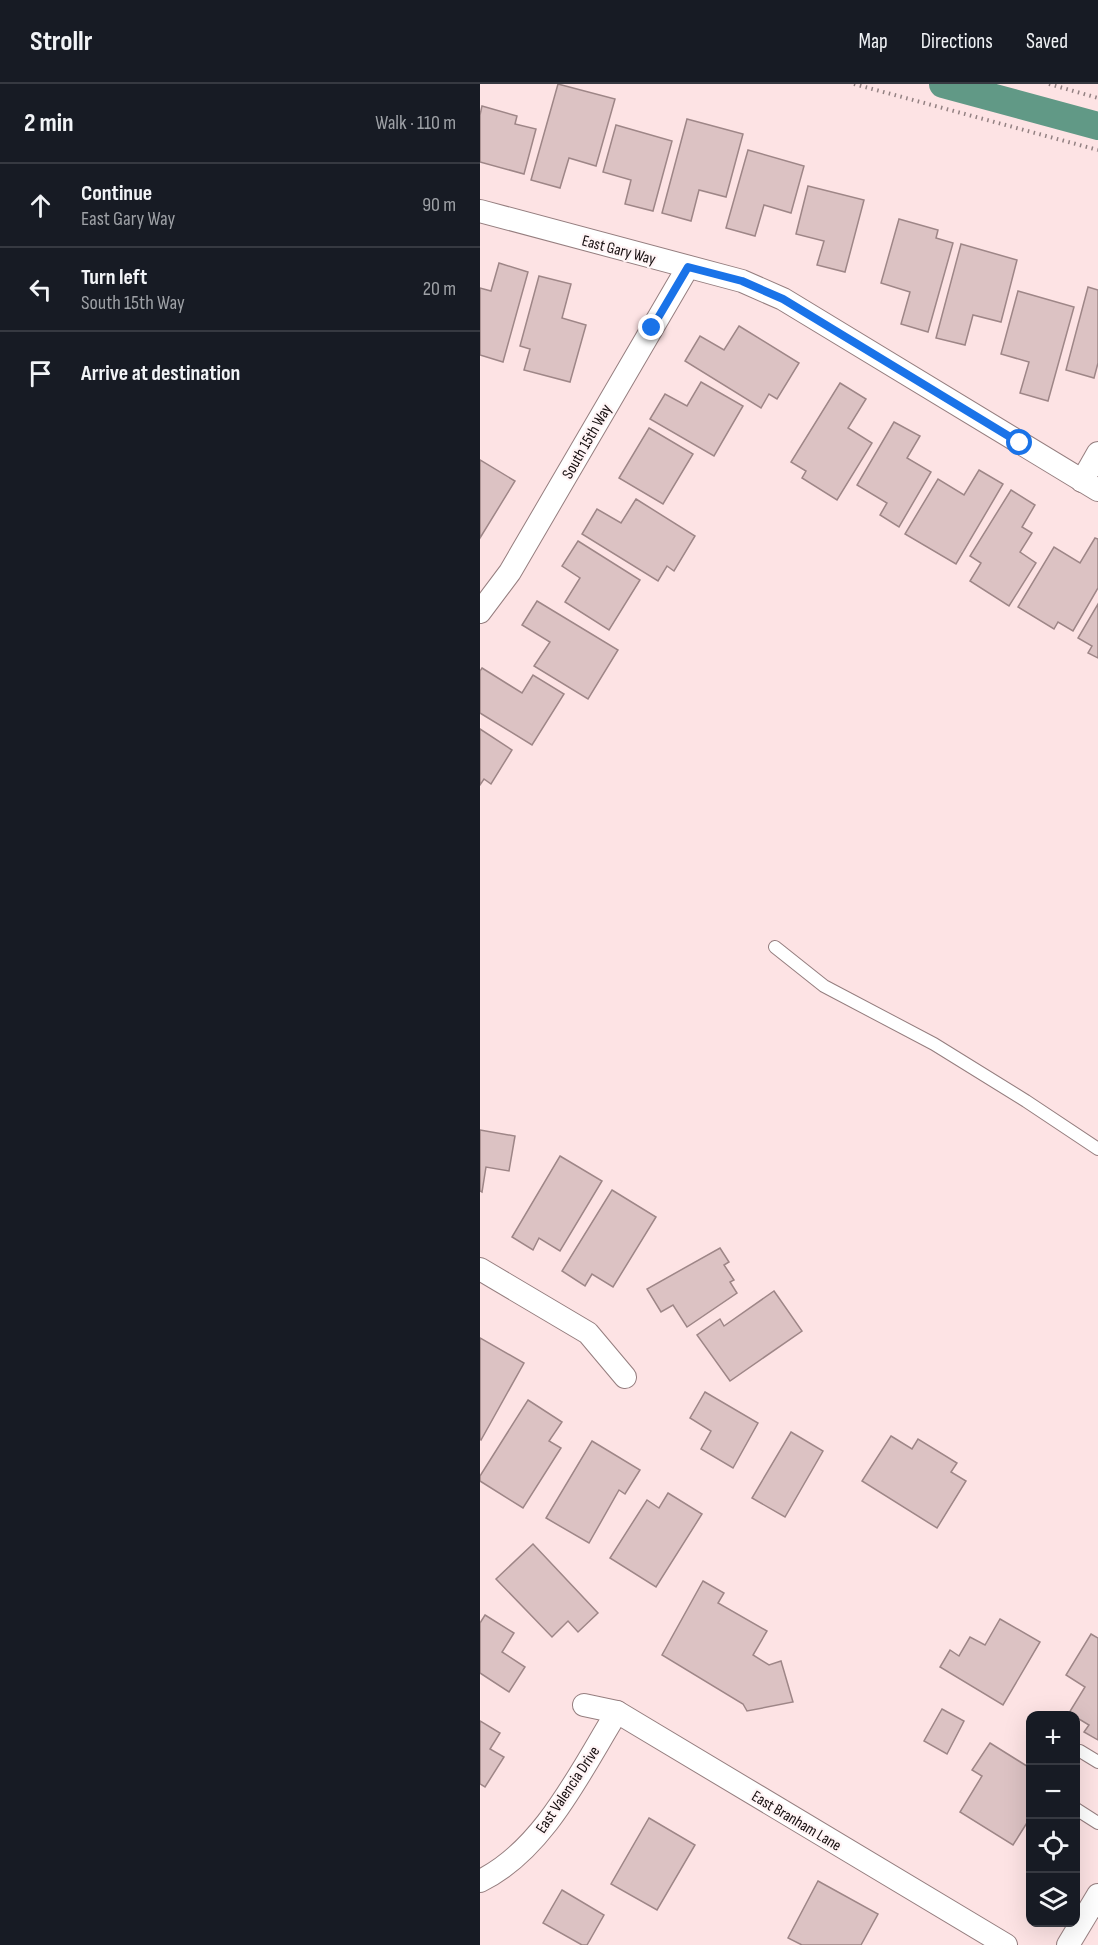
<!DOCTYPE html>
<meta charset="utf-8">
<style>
:root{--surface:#171b24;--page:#242831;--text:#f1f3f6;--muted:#9ea1a6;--line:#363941}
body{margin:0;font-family:"Sofia Sans Condensed",sans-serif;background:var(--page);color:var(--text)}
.controls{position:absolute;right:18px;bottom:18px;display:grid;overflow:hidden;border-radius:12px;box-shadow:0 6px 24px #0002}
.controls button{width:54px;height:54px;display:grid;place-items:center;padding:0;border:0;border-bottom:2px solid var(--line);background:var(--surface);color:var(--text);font:30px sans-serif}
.stop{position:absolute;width:18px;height:18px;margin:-14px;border:4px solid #1a73e8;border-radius:50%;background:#fff}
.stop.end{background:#1a73e8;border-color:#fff;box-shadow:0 2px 6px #0008}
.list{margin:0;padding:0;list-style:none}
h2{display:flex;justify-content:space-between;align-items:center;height:78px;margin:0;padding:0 24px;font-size:26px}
h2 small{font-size:20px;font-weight:400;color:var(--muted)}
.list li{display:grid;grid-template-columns:39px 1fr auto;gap:18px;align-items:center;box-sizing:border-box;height:84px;padding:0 24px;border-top:2px solid var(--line)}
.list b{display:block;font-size:22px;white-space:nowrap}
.list p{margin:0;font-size:20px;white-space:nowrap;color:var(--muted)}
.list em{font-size:20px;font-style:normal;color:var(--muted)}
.icon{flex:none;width:33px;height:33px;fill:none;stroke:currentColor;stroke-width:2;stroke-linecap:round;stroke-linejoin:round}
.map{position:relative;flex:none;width:618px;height:1861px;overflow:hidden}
header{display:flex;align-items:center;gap:36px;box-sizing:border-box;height:84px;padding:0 30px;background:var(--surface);border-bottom:2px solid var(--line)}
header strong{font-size:28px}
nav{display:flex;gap:33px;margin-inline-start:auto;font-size:21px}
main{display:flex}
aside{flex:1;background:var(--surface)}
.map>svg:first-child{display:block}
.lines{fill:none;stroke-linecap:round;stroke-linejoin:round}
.canal{stroke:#619986;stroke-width:28}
.building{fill:#dcc2c3;stroke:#9e8687;stroke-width:1.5}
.service-casing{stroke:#957e7f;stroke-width:14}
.minor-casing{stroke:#957e7f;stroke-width:24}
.path{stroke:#938182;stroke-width:4;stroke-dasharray:1.5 4.5;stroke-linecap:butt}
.service{stroke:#fff;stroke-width:12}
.minor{stroke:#fff;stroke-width:22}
.route{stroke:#1a73e8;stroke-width:8}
.labels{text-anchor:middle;stroke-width:4.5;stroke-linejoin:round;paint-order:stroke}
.street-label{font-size:16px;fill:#160e0f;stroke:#fff4f5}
</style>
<header>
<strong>Strollr</strong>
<nav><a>Map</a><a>Directions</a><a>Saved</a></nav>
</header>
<main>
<aside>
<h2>2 min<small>Walk · 110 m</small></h2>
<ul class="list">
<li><svg class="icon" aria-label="ahead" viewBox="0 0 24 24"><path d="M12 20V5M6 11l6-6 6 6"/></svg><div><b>Continue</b><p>East Gary Way</p></div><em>90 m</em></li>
<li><svg class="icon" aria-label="left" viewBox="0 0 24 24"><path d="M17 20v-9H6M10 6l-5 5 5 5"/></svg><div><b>Turn left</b><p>South 15th Way</p></div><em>20 m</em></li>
<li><svg class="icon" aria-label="arrive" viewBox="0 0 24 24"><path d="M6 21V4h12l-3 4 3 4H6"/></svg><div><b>Arrive at destination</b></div></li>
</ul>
</aside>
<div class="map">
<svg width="618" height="1861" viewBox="0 0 618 1861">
<rect width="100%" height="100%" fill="#fde3e4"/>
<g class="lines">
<polyline class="canal" points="463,0 618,42"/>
</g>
<g class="building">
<polygon points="78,0 135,15 116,82 89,74 80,104 51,96"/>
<polygon points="2,22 37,32 35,40 56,45 44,90 0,78 0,31"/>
<polygon points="207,35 263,50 246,113 219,106 211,137 182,129"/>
<polygon points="136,41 192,57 173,127 145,120 151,96 123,88"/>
<polygon points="268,66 324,82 311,129 284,121 275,152 246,144"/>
<polygon points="328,102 384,116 365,188 337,181 344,157 316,150"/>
<polygon points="419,135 458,146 456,154 473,159 448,248 421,240 430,208 401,199"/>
<polygon points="481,160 537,176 521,238 493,231 485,261 456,254"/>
<polygon points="19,179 48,188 23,278 0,271 0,204 11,207"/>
<polygon points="59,192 91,200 82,234 106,241 90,298 44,286 50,265 40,262"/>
<polygon points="608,203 618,206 618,279 614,294 586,286"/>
<polygon points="538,207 594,223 568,317 540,309 549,278 521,270"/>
<polygon points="259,242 319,279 297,315 289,310 281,324 205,277 220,252 244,266"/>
<polygon points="221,298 263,322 234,372 170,335 185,310 207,322"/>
<polygon points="360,299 386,315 368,344 392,359 357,416 322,394 326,387 311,378"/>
<polygon points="414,338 440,352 427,374 451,388 419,443 400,431 407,419 377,401"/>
<polygon points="169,344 213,370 183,420 139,394"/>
<polygon points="0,376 35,397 0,454"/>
<polygon points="499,386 523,400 476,480 425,450 458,395 484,411"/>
<polygon points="531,406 555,421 542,443 552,449 540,468 556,479 529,522 490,497 501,479 490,472"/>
<polygon points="156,415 215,452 194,487 187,482 178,497 102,450 117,425 141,439"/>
<polygon points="615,454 618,455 618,504 593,547 578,538 574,545 538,523 574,463 600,479"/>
<polygon points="98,457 160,496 129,546 85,518 100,494 82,482"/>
<polygon points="57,517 138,566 108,615 54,582 70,558 42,541"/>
<polygon points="618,520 618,574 608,569 612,562 598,554"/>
<polygon points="2,584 42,609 53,591 84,610 52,661 0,629 0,587"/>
<polygon points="0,645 32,666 11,700 4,695 0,701"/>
<polygon points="0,1046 35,1052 29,1087 6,1083 2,1108 0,1107"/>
<polygon points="80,1072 122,1097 80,1167 59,1154 53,1166 32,1153"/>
<polygon points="132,1106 176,1133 133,1203 112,1190 105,1202 82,1187"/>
<polygon points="240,1164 249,1178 244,1181 254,1196 250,1198 257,1209 207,1243 193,1221 181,1228 167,1205"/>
<polygon points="294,1207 322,1247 250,1297 217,1251 240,1235 244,1242"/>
<polygon points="0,1254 44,1279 1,1356 0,1355"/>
<polygon points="225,1308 278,1339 253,1384 221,1365 231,1347 210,1334"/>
<polygon points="48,1316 82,1338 69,1357 81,1364 43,1424 0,1397 0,1392"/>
<polygon points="311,1348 343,1367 305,1433 272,1414"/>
<polygon points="411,1352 432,1365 438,1355 477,1379 471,1388 486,1397 457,1444 382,1397"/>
<polygon points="112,1357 160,1386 145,1410 139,1406 109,1459 66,1434"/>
<polygon points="188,1409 222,1430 176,1503 130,1474 167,1416 179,1424"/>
<polygon points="53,1460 118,1529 98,1548 88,1537 72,1553 16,1495"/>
<polygon points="223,1497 244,1509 238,1519 287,1547 273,1571 289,1581 301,1577 313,1618 267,1627 263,1620 182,1571"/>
<polygon points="5,1531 34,1549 22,1568 45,1583 29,1608 0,1589 0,1539"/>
<polygon points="520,1535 560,1558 523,1621 460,1583 470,1566 479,1572 490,1553 505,1561"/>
<polygon points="611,1550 618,1554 618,1656 604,1648 609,1641 589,1629 605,1603 586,1591"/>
<polygon points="462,1625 484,1637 467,1670 444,1657"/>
<polygon points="0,1637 20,1649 10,1665 24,1673 5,1703 0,1700"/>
<polygon points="510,1659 550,1684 550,1699 547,1704 550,1706 550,1734 533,1761 480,1728 502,1692 492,1686"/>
<polygon points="169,1734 215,1761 177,1826 131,1800"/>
<polygon points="338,1797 398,1830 381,1861 322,1861 308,1854"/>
<polygon points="82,1806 124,1831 107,1861 102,1861 63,1839"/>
</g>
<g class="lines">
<g class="service-casing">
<g id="service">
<polyline points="295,863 344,902 454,960 546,1017 618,1065"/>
<polyline points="596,1668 600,1667 618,1678"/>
<polyline points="596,1725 618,1739"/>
</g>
</g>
<g class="minor-casing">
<g id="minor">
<polyline points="0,127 262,197 303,215 618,406"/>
<polyline points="602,397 618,369"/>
<polyline points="0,528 30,488 208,183"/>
<polyline points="0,1185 108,1249 145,1293"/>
<polyline points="104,1621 137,1628 526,1861"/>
<path d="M 0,1797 C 64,1766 101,1686 137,1628"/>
<polyline points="588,1861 618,1811"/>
</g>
</g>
<g class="path">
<polyline points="374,0 618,66"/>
<polyline points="569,0 618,14"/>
</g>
<use href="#service" class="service"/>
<use href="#minor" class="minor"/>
</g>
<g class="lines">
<polyline class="route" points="172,244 208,183 262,197 303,215 540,359"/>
</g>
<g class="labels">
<g class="street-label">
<text transform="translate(139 165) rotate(15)" y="6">East Gary Way</text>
<text transform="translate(106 357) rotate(-60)" y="6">South 15th Way</text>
<text transform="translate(87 1705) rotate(-56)" y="6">East Valencia Drive</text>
<text transform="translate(317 1736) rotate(31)" y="6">East Branham Lane</text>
</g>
</g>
</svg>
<div class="controls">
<button>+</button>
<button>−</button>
<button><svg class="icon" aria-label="locate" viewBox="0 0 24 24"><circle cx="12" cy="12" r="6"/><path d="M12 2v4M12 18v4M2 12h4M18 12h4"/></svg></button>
<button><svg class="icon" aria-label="layers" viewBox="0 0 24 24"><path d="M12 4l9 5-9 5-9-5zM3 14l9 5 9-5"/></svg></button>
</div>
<div class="stop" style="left:540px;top:359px"></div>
<div class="stop end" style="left:172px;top:244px"></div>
</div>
</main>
